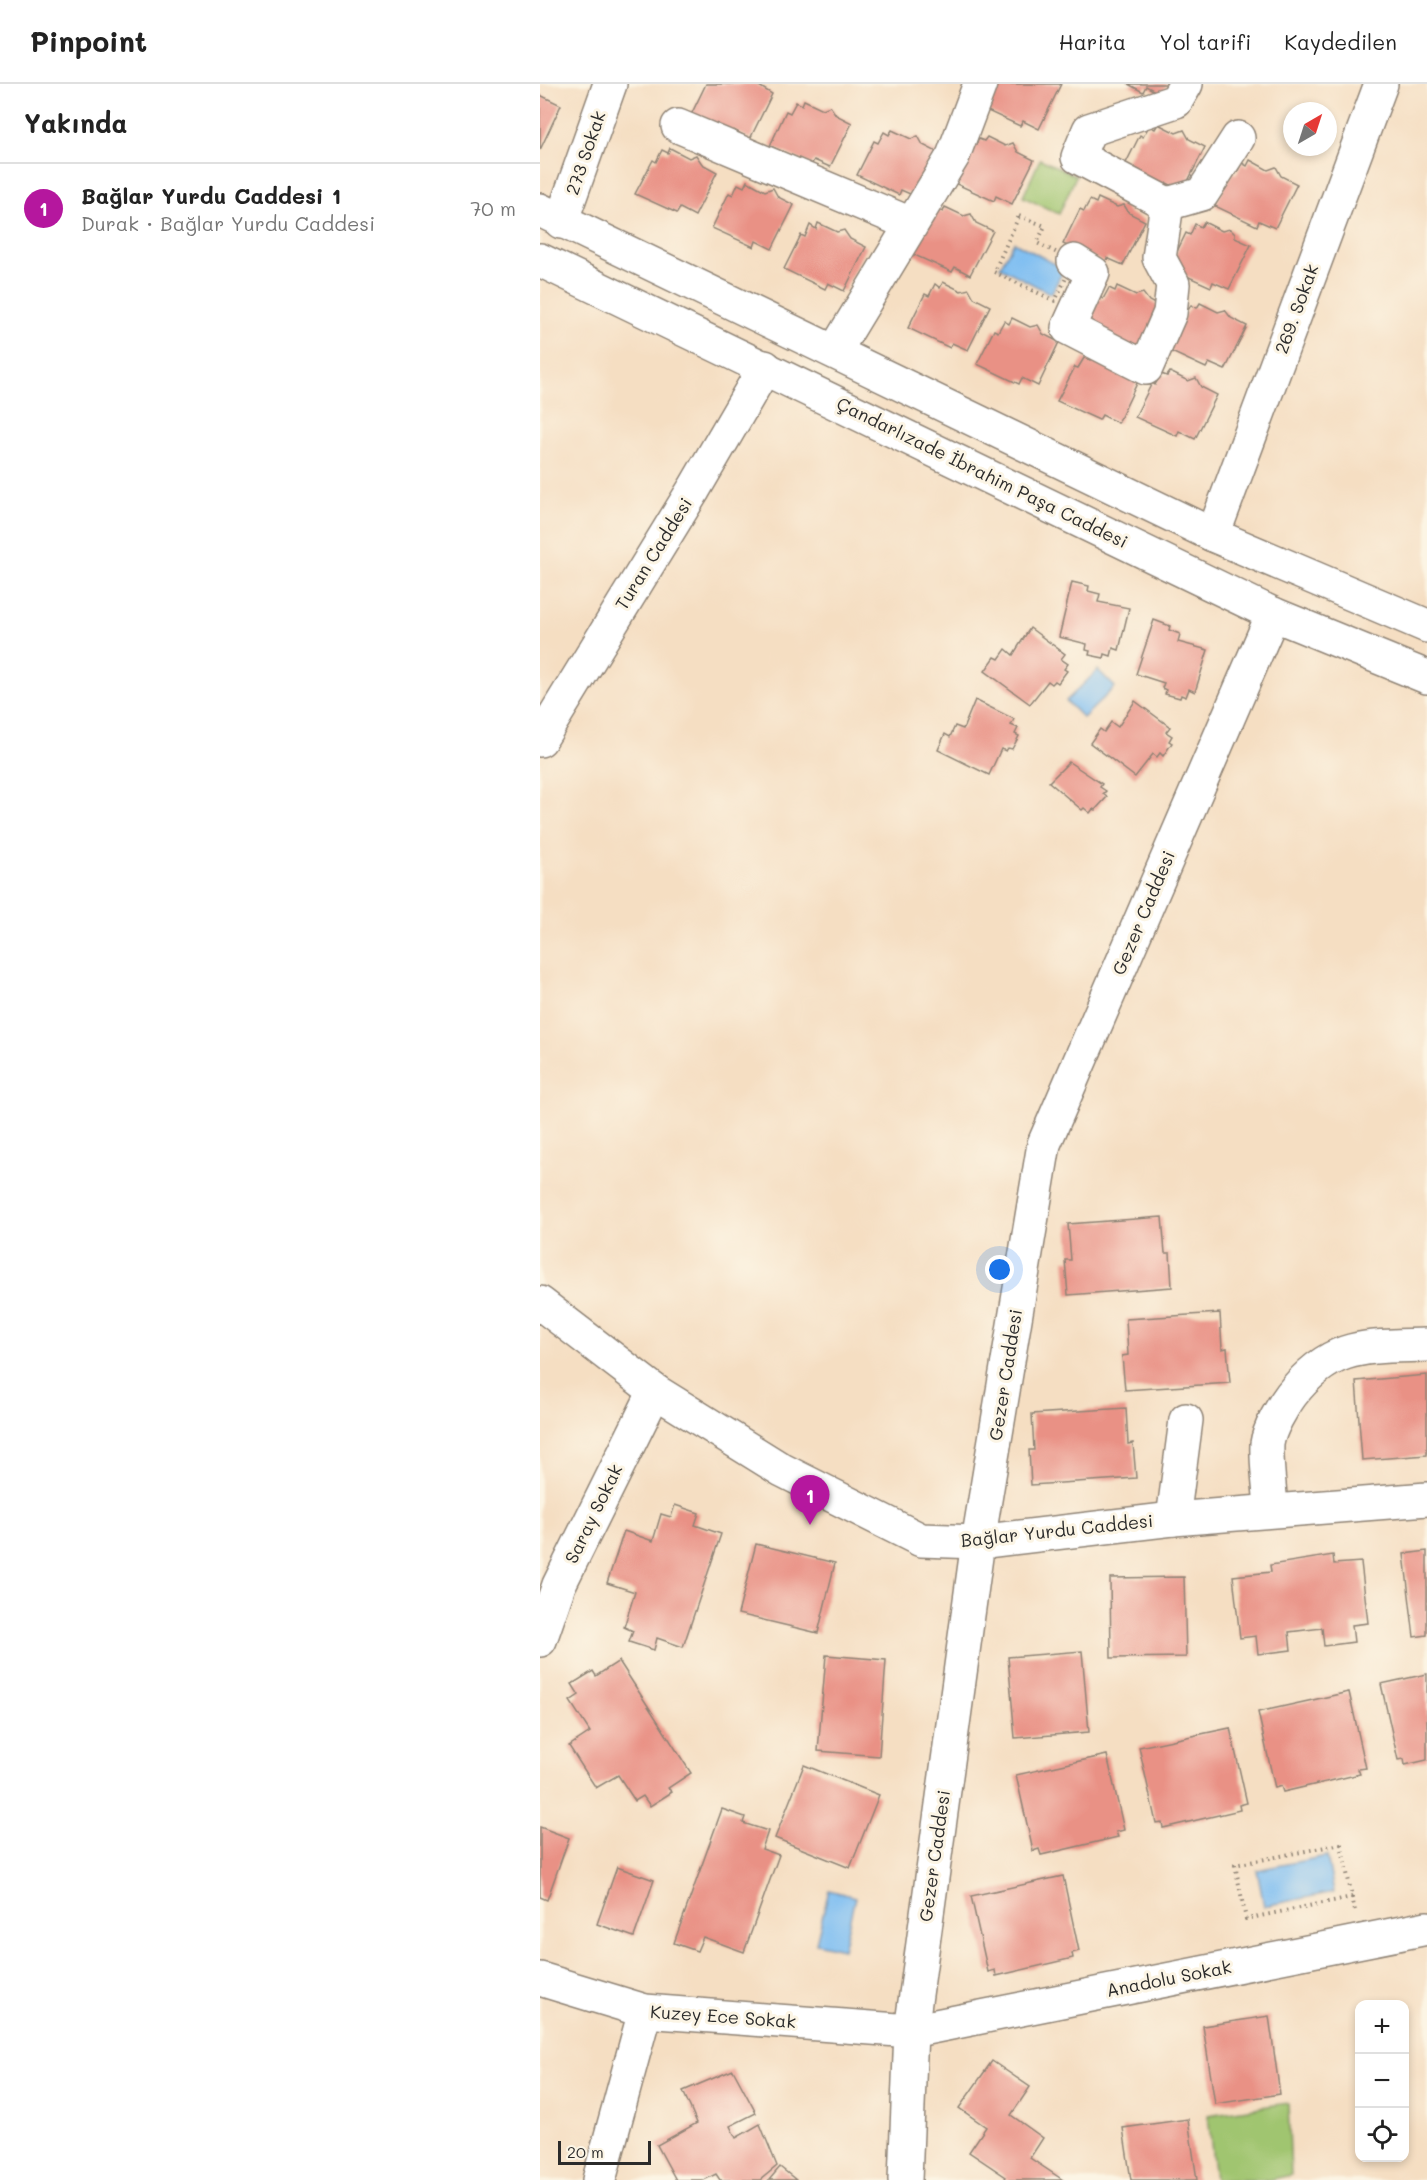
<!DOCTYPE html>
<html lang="tr">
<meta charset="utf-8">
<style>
:root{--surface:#fff;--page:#f6f6f6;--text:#222;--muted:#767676;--line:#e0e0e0;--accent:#b5179e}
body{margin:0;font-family:Mali,sans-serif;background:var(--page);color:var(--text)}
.controls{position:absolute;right:18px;bottom:18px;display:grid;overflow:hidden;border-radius:12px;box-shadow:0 3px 9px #0003}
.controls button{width:54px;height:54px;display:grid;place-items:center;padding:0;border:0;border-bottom:2px solid var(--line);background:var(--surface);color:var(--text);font:30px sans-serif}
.compass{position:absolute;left:743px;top:18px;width:54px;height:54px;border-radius:50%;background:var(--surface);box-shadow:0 3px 9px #0003;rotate:39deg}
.scale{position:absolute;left:18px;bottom:15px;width:93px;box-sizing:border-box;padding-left:6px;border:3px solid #2b2b2b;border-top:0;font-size:16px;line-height:21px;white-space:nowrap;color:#2b2b2b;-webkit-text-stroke:4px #fcf5e5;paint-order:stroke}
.you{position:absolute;left:460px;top:1186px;width:21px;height:21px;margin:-15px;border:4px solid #fff;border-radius:50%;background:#1a73e8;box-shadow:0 0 0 9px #1a73e833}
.badge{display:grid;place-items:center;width:39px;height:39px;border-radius:50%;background:var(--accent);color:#fff;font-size:20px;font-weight:700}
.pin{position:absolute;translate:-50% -50px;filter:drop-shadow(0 2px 3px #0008)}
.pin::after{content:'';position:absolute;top:32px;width:21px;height:18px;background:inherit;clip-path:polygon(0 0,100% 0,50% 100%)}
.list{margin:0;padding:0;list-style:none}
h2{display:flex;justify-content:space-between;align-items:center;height:78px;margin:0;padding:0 24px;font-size:26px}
h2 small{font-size:20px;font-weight:400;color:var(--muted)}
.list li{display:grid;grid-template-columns:39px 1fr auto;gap:18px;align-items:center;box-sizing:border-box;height:90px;padding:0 24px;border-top:2px solid var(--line)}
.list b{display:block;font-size:22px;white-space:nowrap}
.list p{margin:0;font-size:20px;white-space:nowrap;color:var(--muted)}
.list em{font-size:20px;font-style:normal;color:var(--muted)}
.icon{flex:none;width:33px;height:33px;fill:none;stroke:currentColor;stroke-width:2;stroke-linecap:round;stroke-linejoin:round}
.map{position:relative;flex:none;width:887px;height:2096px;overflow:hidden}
header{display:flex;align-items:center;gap:36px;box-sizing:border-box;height:84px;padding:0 30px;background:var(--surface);border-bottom:2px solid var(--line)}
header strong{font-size:28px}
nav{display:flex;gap:33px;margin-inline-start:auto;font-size:21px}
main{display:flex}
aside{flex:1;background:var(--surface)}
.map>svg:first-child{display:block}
.green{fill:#a0c56f;stroke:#66784d;stroke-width:1.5}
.water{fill:#7dbdf2;stroke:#54748e;stroke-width:1.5}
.building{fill:#e99185}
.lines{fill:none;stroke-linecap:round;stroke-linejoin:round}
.minor-casing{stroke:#908476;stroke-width:36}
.major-casing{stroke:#908476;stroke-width:36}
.path{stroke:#908476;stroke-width:4;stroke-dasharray:1.5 4.5;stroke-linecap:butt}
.minor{stroke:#fff;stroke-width:33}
.major{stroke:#fff;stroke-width:33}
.labels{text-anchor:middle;stroke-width:6;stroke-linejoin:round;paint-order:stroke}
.street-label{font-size:18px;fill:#2b2b2b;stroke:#fcf5e5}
</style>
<header>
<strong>Pinpoint</strong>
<nav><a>Harita</a><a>Yol tarifi</a><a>Kaydedilen</a></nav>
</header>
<main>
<aside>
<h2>Yakında<small></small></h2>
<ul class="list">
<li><span class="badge">1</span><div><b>Bağlar Yurdu Caddesi 1</b><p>Durak · Bağlar Yurdu Caddesi</p></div><em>70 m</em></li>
</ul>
</aside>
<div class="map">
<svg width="887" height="2096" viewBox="0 0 887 2096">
<rect width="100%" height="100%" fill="#fcf5e5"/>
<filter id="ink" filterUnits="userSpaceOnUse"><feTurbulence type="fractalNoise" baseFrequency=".0167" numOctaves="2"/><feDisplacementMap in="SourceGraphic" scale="12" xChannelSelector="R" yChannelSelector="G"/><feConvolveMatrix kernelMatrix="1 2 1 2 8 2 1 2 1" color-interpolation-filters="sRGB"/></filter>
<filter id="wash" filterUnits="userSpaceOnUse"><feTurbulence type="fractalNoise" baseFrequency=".008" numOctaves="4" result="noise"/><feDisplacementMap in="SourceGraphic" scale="24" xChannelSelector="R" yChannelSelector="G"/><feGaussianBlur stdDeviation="1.35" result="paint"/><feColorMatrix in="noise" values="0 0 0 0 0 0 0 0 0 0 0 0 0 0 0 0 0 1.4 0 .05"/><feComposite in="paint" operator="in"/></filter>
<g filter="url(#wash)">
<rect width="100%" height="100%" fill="#f5dec2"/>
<g class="green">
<polygon points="500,75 536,92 519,130 483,113"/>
<polygon points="748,2019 751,2091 729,2096 675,2096 668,2031"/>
</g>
<g class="water">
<polygon points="474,158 524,185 511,210 460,183"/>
<polygon points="558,586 575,603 543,634 526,617"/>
<polygon points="787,1772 794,1808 724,1822 717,1786"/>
<polygon points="289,1806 315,1813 303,1865 276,1859"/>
</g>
<g id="blocks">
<g class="building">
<polygon points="166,0 216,0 232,10 210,55 194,46 191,52 150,33"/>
<polygon points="450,0 521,0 499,45 483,37 480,42 439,23"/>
<polygon points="588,0 627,0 622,11 606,2 603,8"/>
<polygon points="0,11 21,21 0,66"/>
<polygon points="264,16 283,25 290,22 296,31 312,39 290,83 274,76 271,81 230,62 246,27 250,29 256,18 262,21"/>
<polygon points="618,40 636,49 644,46 649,55 665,63 643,107 627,99 625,104 583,85 600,51 603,53 609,42 615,45"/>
<polygon points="352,46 371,55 378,52 383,61 399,69 377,113 361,106 359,111 317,91 334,57 338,59 344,48 349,51"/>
<polygon points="447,53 465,62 473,59 478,68 494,76 472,120 456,112 454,117 412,98 439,55 444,57"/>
<polygon points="130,64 149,74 156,71 162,80 177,88 155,132 140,124 137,129 95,110 113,76 116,78 122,66 128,69"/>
<polygon points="710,76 728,86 736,83 741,92 757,100 735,144 719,137 717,142 675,122 692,88 696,90 702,79 707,82"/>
<polygon points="207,97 225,107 233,104 238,113 254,121 232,165 216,157 214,163 172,144 189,109 193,111 198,100 204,103"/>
<polygon points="558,114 577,123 584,121 589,129 605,137 583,181 567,174 565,179 523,160 540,125 544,127 550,116 556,119"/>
<polygon points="405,123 424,132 431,130 436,139 453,147 430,191 415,183 412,188 370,169 397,125 403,128"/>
<polygon points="664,138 682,147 690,145 695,150 695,154 711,161 689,205 673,198 671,203 629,184 646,149 650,151 655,140 661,143"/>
<polygon points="278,139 297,148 304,146 310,155 326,163 304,207 288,199 285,205 244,185 261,151 265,153 270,141 276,145"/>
<polygon points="403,198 421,207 429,205 434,214 450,222 428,266 412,259 410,264 368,244 385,210 389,212 395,200 400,204"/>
<polygon points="577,202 596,211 603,209 609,217 624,225 603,269 542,248 560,213 563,215 569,204 575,207"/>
<polygon points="660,219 678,228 685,226 691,234 707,242 685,286 669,279 666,284 625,265 651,221 657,224"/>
<polygon points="472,234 490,243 498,241 503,250 519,258 498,302 482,294 479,300 437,280 454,246 458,248 464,237 469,240"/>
<polygon points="552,271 599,295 578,339 562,331 559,336 517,317 535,283 538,284 544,274 550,276"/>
<polygon points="630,288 648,297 656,294 661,303 677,311 655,355 639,347 637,352 595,333 612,299 615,301 621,290 627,292"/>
<polygon points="532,498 549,502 548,507 560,510 558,518 589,524 579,566 573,564 571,572 565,570 564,574 549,571 550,567 546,566 547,560 519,553"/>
<polygon points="614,536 630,542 629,546 640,550 638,558 668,566 655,608 649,605 646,613 641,611 640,614 625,610 626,606 622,604 624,599 596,590"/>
<polygon points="490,544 525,570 521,575 528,580 524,585 527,587 518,599 515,597 512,600 508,597 490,620 445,587 455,573 459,575 466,565 473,571"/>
<polygon points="435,616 474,635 471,641 478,644 475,650 479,652 472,665 468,664 466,667 461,665 449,691 398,666 405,650 410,653 415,642 423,645"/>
<polygon points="595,617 630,643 626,648 632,652 629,657 632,659 623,672 620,669 617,673 613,670 595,693 550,659 560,645 564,648 571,638 578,643"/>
<polygon points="529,678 562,700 560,703 566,707 563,710 567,713 555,726 553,725 550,729 544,724 542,726 509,698"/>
<polygon points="622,1133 625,1169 630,1169 632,1203 528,1211 525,1176 531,1176 528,1140"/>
<polygon points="680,1229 682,1265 687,1264 690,1299 585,1306 582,1272 588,1271 586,1235"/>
<polygon points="887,1291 887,1371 822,1376 816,1297"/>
<polygon points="586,1324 588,1360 593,1359 596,1394 491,1401 489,1366 494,1366 492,1330"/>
<polygon points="135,1421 159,1429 155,1441 181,1450 143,1563 117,1554 114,1566 89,1558 93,1547 84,1543 95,1508 67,1499 84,1447 113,1457 121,1430 131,1433"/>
<polygon points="216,1460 295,1479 278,1549 198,1530"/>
<polygon points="887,1467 887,1551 874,1553 864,1470"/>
<polygon points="793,1471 794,1480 821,1478 828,1539 812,1541 814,1558 784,1562 782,1544 749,1548 751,1566 718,1570 716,1552 700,1554 693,1492 731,1488 730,1481"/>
<polygon points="644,1493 646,1573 571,1574 570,1494"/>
<polygon points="542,1567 549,1648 475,1654 468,1573"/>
<polygon points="286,1571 346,1576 339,1672 278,1667"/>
<polygon points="79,1577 151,1689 128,1704 132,1708 110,1722 103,1712 95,1717 78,1691 56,1704 29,1662 50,1648 30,1617 39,1611 32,1600 53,1587 56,1592"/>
<polygon points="887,1590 887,1676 865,1681 864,1675 858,1676 841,1600"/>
<polygon points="809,1608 826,1684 818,1685 820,1690 743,1708 741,1702 735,1704 718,1628"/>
<polygon points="690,1644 707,1719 699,1721 700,1726 623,1744 622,1738 616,1739 599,1663"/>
<polygon points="567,1671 584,1746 576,1748 578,1753 501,1771 499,1765 493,1767 476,1691"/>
<polygon points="264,1681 339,1711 310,1784 235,1754"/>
<polygon points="182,1725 205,1733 203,1739 228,1747 222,1765 239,1771 204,1868 163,1853 157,1867 134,1859"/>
<polygon points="0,1743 29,1754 7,1816 0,1813"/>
<polygon points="77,1783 114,1796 94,1853 57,1840"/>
<polygon points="523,1792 539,1867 532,1869 533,1874 456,1892 455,1886 448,1888 431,1812"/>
<polygon points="729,1932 740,2010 675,2020 663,1942"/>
<polygon points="452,1977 490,2003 471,2031 503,2054 490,2074 523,2096 464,2096 466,2093 429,2068 446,2043 419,2024"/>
<polygon points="193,1986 216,2029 190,2042 196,2054 220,2040 237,2082 220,2096 180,2096 176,2090 164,2096 136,2096 117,2061 157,2039 143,2007"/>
<polygon points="648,2035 657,2096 591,2096 583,2044"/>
<polygon points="240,2083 256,2096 229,2096"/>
</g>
</g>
</g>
<g filter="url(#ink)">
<use href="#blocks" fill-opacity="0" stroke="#908476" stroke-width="1.5"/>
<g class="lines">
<g class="minor-casing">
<g id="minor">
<polyline points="138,42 371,140"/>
<polyline points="627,120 662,110 698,54"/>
<polyline points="21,138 70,0"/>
<polyline points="534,177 553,189 528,244 606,284 630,229 633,200 619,174 627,120 538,73 549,46 636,17 646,0"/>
<polyline points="295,267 413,72 440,0"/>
<polyline points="673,451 841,0"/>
<polyline points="0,656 154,405 225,283"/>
<polyline points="0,1219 115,1307 242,1386 381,1456 438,1458 633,1435 887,1415"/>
<path d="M 731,1425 C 730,1404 726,1381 727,1360 C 729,1345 742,1323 751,1311 C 792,1258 826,1263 887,1261"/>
<polyline points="633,1435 646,1336"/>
<polyline points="0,1556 19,1501 115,1307"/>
<polyline points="0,1895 105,1927 371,1947 887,1844"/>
<polyline points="59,2096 105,1927"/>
<polyline points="365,2096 371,1947 438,1458 504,1060 733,530"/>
</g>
</g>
<g class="major-casing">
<g id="major">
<polyline points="0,126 673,451 887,542"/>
<polyline points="0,176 733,530 887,593"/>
</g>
</g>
<g class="path">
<polygon points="479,132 505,142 497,159 534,177 515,217 454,188"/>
<polygon points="801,1760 812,1813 706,1835 695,1781"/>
<polyline points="812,1813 815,1827"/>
</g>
<use href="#minor" class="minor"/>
<use href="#major" class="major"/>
</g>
</g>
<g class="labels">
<g class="street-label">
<text transform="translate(46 69) rotate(-71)" y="6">273 Sokak</text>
<text transform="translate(757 225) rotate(-70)" y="6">269. Sokak</text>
<text transform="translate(442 389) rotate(26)" y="6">Çandarlızade İbrahim Paşa Caddesi</text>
<text transform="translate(114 470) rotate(-58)" y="6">Turan Caddesi</text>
<text transform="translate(604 829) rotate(-67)" y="6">Gezer Caddesi</text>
<text transform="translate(466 1291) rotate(-81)" y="6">Gezer Caddesi</text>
<text transform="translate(54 1430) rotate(-64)" y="6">Saray Sokak</text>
<text transform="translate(517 1447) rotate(-6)" y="6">Bağlar Yurdu Caddesi</text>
<text transform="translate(395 1772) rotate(-82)" y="6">Gezer Caddesi</text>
<text transform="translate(629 1895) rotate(-11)" y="6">Anadolu Sokak</text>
<text transform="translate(183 1933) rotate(4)" y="6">Kuzey Ece Sokak</text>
</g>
</g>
</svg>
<div class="controls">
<button>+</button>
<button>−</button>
<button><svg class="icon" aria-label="locate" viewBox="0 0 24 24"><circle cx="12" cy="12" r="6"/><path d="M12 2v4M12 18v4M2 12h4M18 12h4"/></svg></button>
</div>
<svg class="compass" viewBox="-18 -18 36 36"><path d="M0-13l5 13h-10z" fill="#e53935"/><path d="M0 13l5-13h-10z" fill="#767676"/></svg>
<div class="scale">20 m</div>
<div class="you"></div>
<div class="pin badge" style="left:270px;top:1441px">1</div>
</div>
</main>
